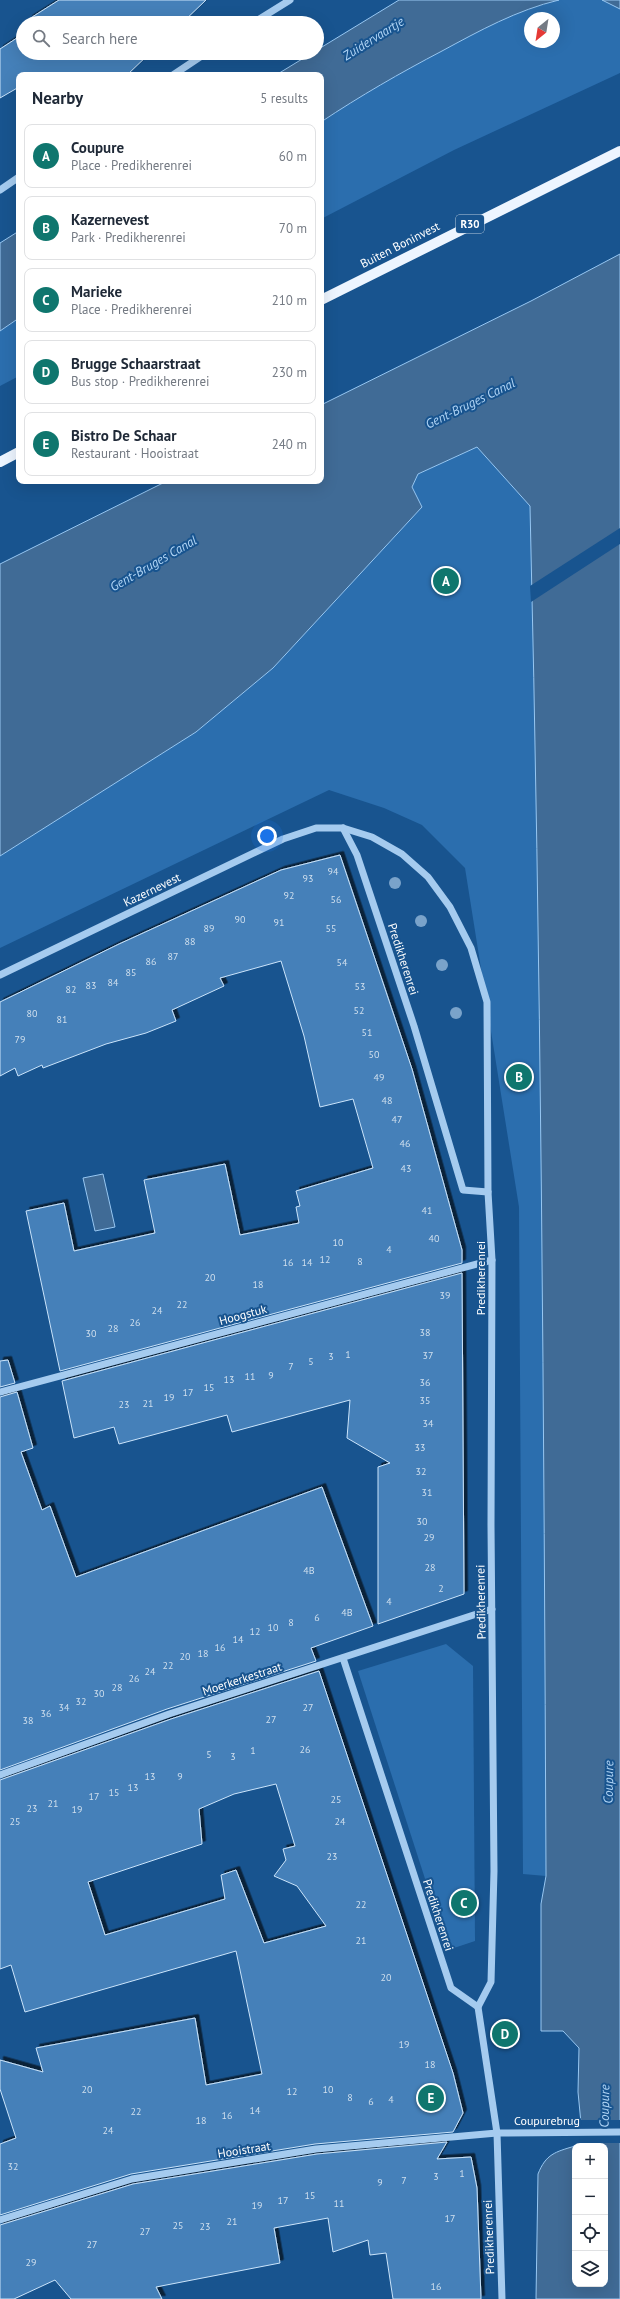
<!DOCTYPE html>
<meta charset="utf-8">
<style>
:root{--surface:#fff;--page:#f6f6f7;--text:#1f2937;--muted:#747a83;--line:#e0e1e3;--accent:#0f766e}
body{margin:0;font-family:"PT Sans",sans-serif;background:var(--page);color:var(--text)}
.controls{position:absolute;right:12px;bottom:12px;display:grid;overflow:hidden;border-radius:8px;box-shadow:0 4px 16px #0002}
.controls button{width:36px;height:36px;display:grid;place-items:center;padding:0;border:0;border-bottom:1px solid var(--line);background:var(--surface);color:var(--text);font:20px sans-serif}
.compass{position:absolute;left:524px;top:12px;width:36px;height:36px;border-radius:50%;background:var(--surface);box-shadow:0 4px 16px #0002;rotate:210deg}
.you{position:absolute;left:267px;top:836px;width:14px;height:14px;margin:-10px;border:3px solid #fff;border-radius:50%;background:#1a73e8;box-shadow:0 0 0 6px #1a73e833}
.badge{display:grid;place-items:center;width:26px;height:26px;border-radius:50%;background:var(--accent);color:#fff;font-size:13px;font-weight:700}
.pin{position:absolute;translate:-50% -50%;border:2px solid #fff;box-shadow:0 1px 4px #0006}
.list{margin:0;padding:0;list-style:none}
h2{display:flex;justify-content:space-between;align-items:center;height:52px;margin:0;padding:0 16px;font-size:17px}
h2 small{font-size:13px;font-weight:400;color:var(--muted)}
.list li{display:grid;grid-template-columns:26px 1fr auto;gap:12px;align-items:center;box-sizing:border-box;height:64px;margin:0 8px 8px;padding:0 8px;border:1px solid var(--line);border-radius:8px}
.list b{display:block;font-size:15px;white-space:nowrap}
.list p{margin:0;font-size:13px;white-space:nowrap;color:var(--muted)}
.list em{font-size:13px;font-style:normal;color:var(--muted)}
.icon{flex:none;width:22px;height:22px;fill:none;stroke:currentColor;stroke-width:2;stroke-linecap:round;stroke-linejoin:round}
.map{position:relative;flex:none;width:620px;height:2299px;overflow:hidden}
.search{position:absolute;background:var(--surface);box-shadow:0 4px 16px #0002;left:16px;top:16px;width:308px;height:44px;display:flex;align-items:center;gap:10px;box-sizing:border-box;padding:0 14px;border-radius:22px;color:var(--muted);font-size:15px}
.panel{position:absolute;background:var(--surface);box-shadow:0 4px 16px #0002;left:16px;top:72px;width:308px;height:412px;border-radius:8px}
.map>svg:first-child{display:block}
.green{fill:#2b6eae;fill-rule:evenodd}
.water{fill:#406b96;stroke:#97c7f2}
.pier{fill:#18548f}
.building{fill:#4480b9;stroke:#cbe4fb;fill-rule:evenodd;filter:url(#shadow)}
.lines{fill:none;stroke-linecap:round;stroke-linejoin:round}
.minor{stroke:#a5cbef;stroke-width:7}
.major{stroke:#edf5ff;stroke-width:10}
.tree{fill:#7aa3ca}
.labels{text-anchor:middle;stroke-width:4;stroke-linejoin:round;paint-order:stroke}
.number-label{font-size:10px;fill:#d0dfee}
.shield{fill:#18548f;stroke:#baccdd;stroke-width:1}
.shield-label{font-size:11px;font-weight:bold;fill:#fff}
.street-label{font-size:12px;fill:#fff;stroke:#18548f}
.water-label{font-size:13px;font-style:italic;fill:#b1d5f6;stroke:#18548f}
</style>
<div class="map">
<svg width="620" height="2299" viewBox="0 0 620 2299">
<defs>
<filter id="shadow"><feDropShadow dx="3.5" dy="-3.5" stdDeviation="0" flood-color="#0009"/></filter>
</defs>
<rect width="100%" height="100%" fill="#18548f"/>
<g class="green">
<path d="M 559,0 L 602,0 L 620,9 L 620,73 L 454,150 L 321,219 L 321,122 C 360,96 400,73 442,51 C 479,31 517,10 559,0 ZM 530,18 L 554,18 L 554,42 L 530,42 Z"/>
<polygon points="19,318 19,376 0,386 0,331"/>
<path d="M 477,447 L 530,506 C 542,963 544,1419 546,1876 L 523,1874 L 519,1207 L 465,868 L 422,825 L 384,808 L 329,790 L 0,948 L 0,856 L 196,732 L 273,668 L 422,507 L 412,487 L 418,474 Z"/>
<polygon points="446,1644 473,1666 475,1941 448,1950 358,1671"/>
</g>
<g class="water">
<path d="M 399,0 L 559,0 C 517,10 479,31 442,51 C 400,73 360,96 321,122 L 321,75 L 276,75 L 312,53 L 317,53 L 317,50 Z"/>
<polygon points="602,0 620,0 620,9"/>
<polygon points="19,231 19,318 0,331 0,243"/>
<path d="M 620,254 L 620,2299 L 536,2299 L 538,2174 C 546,2154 555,2152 575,2146 L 575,2284 L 605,2284 L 605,2146 L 576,2146 L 583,2144 L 578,2092 L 579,2048 L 563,2031 L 541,2031 L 541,1904 L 546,1876 C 544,1419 541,963 530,506 L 477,447 L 418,474 L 412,487 L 422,507 L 273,668 L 196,732 L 0,856 L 0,564 L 167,481 L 321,481 L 321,405 L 531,301 Z"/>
<polygon points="103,1174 115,1227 95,1231 83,1178"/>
</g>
<g class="pier">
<polygon points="620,528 620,544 531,602 530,586"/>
<polygon points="579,2120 620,2120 620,2143 580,2143"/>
</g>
<g class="building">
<polygon points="59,0 206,0 182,23 32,23 29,19"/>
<polygon points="23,34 23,53 150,53 127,75 19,75 19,87 0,98 0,49"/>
<polygon points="340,855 412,1069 462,1250 462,1263 60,1371 26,1211 64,1203 74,1251 155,1233 144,1180 225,1164 240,1235 299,1223 296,1207 300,1206 296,1191 373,1168 353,1099 320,1107 304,1036 281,961 220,978 224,986 172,1010 176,1021 146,1033 106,1044 43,1068 42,1065 18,1076 15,1068 0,1076 0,1002 119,944 281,870"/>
<polygon points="462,1273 464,1594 378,1624 378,1467 390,1463 347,1438 350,1400 232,1432 227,1415 119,1444 114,1427 74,1438 62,1381"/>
<polygon points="8,1360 15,1383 0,1387 0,1361"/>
<polygon points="17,1392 33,1448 21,1452 42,1510 50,1506 76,1577 322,1487 373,1626 311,1648 316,1661 167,1709 0,1770 0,1397"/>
<path d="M 319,1671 L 453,2073 L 463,2113 L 453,2132 L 315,2144 L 131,2174 L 0,2215 L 0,2144 L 16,2138 L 0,2089 L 0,2060 L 43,2072 L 36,2048 L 195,2018 L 206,2085 L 262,2074 L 236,1951 L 25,2012 L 11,1965 L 0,1969 L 0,1780 L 171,1719 ZM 276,1784 L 295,1846 L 283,1849 L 286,1860 L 274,1876 L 297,1886 L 326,1926 L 264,1943 L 236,1870 L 221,1875 L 225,1899 L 105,1935 L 88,1882 L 202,1844 L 199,1809 L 234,1794 Z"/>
<polygon points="447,2142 437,2159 471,2157 477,2188 481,2299 393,2299 386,2253 370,2255 368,2240 333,2252 328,2218 274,2228 280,2263 156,2287 162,2299 71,2299 55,2280 14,2299 0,2299 0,2225 133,2184 317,2154"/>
</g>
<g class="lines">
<g class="minor">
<polyline points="253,23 290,0"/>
<polyline points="173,75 206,53"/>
<polyline points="0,190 19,177"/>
<polyline points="343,828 357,855 414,1026 463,1190 488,1192"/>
<polyline points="0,975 283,839 316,828 343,828 372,837 402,854 428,877 450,907 471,948 487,1002 488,1192 492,1260 491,1525 494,1871 491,1982 478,2007 497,2133 502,2299"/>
<polyline points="0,1392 492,1260"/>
<polyline points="343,1658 451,1988 478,2007"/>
<polyline points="0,1775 169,1714 492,1609"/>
<polyline points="0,2220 132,2179 316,2149 497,2133 620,2132"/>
</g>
<g class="major">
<polyline points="321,300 620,151"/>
<polyline points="0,462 19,452"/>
</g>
</g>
<g class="tree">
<circle cx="395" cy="883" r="6"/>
<circle cx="421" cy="921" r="6"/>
<circle cx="442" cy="965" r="6"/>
<circle cx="456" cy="1013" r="6"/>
</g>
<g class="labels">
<g class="number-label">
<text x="333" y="875">94</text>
<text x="308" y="882">93</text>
<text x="289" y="899">92</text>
<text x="336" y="903">56</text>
<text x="240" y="923">90</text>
<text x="279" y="926">91</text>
<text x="209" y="932">89</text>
<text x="331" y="932">55</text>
<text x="190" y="945">88</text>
<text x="173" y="960">87</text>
<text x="151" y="965">86</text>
<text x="342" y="966">54</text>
<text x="131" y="976">85</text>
<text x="113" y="986">84</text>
<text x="91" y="989">83</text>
<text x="360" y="990">53</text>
<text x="71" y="993">82</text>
<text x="359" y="1014">52</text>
<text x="32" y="1017">80</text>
<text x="62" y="1023">81</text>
<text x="367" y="1036">51</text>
<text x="20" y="1043">79</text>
<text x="374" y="1058">50</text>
<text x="379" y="1081">49</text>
<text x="387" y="1104">48</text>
<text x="397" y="1123">47</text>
<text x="405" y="1147">46</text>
<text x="406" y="1172">43</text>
<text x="427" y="1214">41</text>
<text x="434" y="1242">40</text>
<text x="338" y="1246">10</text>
<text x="389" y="1253">4</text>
<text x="325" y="1263">12</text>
<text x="360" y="1265">8</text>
<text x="288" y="1266">16</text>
<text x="307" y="1266">14</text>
<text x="210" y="1281">20</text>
<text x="258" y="1288">18</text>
<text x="445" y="1299">39</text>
<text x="182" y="1308">22</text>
<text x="157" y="1314">24</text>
<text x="135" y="1326">26</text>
<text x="113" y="1332">28</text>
<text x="425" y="1336">38</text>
<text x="91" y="1337">30</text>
<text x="348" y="1358">1</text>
<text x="428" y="1359">37</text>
<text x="331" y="1360">3</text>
<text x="311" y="1365">5</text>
<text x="291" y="1370">7</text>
<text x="271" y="1379">9</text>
<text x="250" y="1380">11</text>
<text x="229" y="1383">13</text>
<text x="425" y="1386">36</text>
<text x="209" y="1391">15</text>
<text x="188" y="1396">17</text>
<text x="169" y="1401">19</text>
<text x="425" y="1404">35</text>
<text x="148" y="1407">21</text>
<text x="124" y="1408">23</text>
<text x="428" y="1427">34</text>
<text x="420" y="1451">33</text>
<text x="421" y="1475">32</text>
<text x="427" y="1496">31</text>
<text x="422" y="1525">30</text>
<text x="429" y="1541">29</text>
<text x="430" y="1571">28</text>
<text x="309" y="1574">4B</text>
<text x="441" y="1592">2</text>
<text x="389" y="1605">4</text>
<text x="347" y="1616">4B</text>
<text x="317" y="1621">6</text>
<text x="291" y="1626">8</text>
<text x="273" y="1631">10</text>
<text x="255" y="1635">12</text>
<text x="238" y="1643">14</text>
<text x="220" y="1651">16</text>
<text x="203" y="1657">18</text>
<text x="185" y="1660">20</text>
<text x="168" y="1669">22</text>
<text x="150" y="1675">24</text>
<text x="134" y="1682">26</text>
<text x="117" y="1691">28</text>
<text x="99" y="1697">30</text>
<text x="81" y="1705">32</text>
<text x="64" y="1711">34</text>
<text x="308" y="1711">27</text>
<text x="46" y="1717">36</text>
<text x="271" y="1723">27</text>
<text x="28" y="1724">38</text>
<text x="305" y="1753">26</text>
<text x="253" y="1754">1</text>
<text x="209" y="1758">5</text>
<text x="233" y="1760">3</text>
<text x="150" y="1780">13</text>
<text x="180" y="1780">9</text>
<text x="133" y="1791">13</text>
<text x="114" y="1796">15</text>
<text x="94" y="1800">17</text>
<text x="336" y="1803">25</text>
<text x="53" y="1807">21</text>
<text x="32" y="1812">23</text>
<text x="77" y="1813">19</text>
<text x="15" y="1825">25</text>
<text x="340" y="1825">24</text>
<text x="332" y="1860">23</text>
<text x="361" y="1908">22</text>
<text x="361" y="1944">21</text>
<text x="386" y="1981">20</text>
<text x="404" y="2048">19</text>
<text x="430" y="2068">18</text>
<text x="87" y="2093">20</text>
<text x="328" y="2093">10</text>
<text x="292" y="2095">12</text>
<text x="350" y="2101">8</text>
<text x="391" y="2103">4</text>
<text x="371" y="2105">6</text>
<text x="255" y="2114">14</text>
<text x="136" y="2115">22</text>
<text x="227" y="2119">16</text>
<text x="201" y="2124">18</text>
<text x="108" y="2134">24</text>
<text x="13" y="2170">32</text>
<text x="462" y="2177">1</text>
<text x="436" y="2180">3</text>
<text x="404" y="2184">7</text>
<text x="380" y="2186">9</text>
<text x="310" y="2199">15</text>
<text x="283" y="2204">17</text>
<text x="339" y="2207">11</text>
<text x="257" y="2209">19</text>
<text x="450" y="2222">17</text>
<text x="232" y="2225">21</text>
<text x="178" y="2229">25</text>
<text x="205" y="2230">23</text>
<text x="145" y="2235">27</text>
<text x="92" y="2248">27</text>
<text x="31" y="2266">29</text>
<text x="436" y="2290">16</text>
</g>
<rect class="shield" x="456" y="215" width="28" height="18" rx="3"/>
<g class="shield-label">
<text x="470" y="228">R30</text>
</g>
<g class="street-label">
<text transform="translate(400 245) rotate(-27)" y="4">Buiten Boninvest</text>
<text transform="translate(152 890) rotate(-26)" y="4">Kazernevest</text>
<text transform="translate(403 959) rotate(72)" y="4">Predikherenrei</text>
<text transform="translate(481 1278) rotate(-90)" y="4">Predikherenrei</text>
<text transform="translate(243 1315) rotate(-15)" y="4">Hoogstuk</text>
<text transform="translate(481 1602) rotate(-91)" y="4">Predikherenrei</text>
<text transform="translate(242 1679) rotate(-18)" y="4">Moerkerkestraat</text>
<text transform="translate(438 1915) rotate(72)" y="4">Predikherenrei</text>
<text x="547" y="2125">Coupurebrug</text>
<text transform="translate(244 2150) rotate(-9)" y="4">Hooistraat</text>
<text transform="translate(489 2237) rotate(-92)" y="4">Predikherenrei</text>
</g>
<g class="water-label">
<text transform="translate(373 38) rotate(-32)" y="5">Zuidervaartje</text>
<text transform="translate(470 403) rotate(-26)" y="5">Gent-Bruges Canal</text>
<text transform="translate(153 563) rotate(-30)" y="5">Gent-Bruges Canal</text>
<text transform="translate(608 1782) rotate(-89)" y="5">Coupure</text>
<text transform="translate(604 2106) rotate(-89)" y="5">Coupure</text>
</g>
</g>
</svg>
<div class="controls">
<button>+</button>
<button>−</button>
<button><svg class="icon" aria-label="locate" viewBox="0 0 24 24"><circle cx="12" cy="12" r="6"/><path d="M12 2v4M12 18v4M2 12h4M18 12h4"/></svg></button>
<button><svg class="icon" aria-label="layers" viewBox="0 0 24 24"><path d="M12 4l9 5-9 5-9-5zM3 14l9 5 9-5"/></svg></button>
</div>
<svg class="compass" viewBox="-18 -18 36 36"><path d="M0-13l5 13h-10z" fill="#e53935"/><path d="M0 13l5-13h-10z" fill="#747a83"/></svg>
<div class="you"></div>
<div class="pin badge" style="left:446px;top:581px">A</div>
<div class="pin badge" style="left:519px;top:1077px">B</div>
<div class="pin badge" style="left:464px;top:1903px">C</div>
<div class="pin badge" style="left:505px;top:2034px">D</div>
<div class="pin badge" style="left:431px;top:2098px">E</div>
<div class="search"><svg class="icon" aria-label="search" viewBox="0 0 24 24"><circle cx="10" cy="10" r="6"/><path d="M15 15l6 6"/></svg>Search here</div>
<section class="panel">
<h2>Nearby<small>5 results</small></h2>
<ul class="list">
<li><span class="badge">A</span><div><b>Coupure</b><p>Place · Predikherenrei</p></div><em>60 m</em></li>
<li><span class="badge">B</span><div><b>Kazernevest</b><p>Park · Predikherenrei</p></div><em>70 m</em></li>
<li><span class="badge">C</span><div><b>Marieke</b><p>Place · Predikherenrei</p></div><em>210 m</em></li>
<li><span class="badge">D</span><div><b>Brugge Schaarstraat</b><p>Bus stop · Predikherenrei</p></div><em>230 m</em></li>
<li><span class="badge">E</span><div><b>Bistro De Schaar</b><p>Restaurant · Hooistraat</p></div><em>240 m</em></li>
</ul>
</section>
</div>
